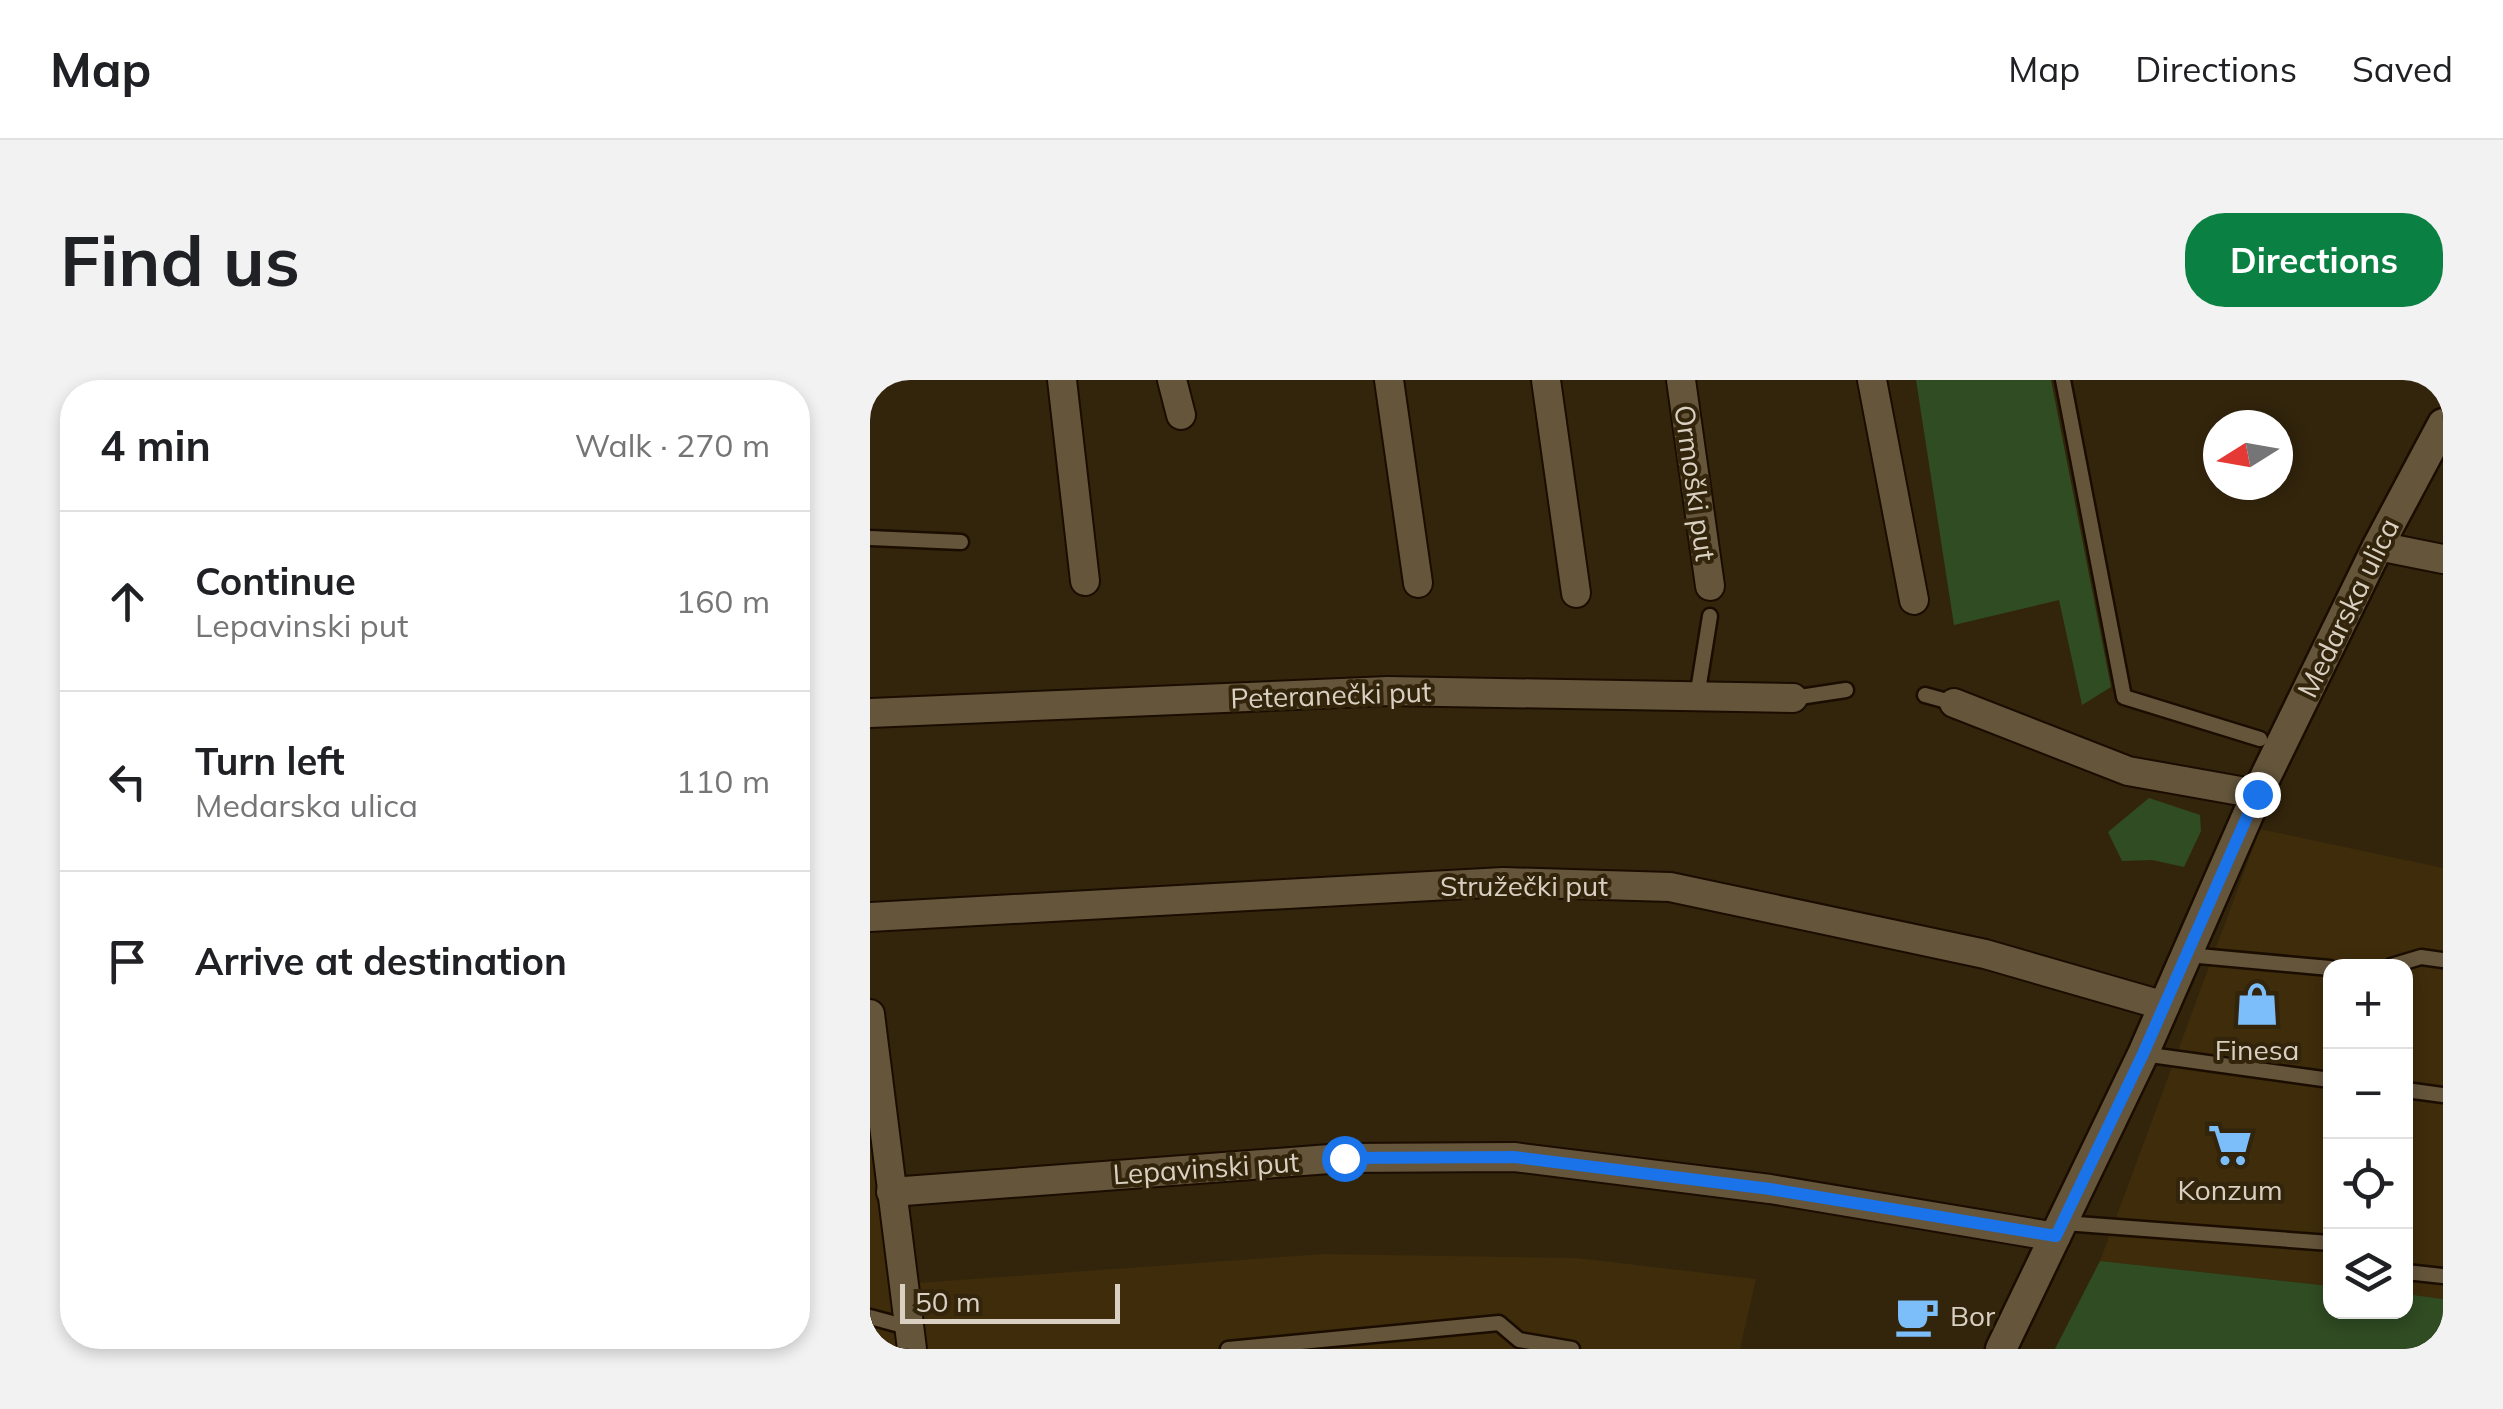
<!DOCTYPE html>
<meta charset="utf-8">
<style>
:root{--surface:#fff;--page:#f2f2f2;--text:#202124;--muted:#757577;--line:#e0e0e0;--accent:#0b8043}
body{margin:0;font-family:Mulish,sans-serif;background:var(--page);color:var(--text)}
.controls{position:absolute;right:30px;bottom:30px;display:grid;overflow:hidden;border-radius:20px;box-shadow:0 5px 15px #0003}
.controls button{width:90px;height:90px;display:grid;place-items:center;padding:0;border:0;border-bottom:2px solid var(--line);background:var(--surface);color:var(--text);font:50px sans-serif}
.compass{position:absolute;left:1333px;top:30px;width:90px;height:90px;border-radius:50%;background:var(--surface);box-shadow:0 5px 15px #0003;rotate:259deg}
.scale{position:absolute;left:30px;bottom:25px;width:220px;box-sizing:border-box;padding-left:10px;border:5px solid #d9d0c2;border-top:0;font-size:28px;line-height:35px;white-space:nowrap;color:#d9d0c2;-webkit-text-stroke:8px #33250c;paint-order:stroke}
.stop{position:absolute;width:30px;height:30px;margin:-22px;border:8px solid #1a73e8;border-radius:50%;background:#fff}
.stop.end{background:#1a73e8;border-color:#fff;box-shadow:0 2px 10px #0008}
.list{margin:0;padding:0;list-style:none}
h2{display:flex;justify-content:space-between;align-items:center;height:130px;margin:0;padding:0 40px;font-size:42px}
h2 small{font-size:32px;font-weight:400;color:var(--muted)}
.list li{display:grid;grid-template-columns:65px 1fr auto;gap:30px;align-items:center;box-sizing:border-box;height:180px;padding:0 40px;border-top:2px solid var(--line)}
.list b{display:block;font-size:38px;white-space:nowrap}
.list p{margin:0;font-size:32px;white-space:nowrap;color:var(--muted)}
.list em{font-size:32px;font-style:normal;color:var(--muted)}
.icon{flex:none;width:55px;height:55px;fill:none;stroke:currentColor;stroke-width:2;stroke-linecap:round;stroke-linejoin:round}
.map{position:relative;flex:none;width:1573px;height:969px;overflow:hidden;border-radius:40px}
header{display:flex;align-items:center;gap:60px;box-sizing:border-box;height:140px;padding:0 50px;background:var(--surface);border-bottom:2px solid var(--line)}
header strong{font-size:48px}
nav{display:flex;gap:55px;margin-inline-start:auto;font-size:35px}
.intro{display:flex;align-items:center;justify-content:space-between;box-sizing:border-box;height:240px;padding:0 60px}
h1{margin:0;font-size:70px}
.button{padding:25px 45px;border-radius:40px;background:var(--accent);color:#fff;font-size:35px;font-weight:700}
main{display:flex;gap:60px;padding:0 60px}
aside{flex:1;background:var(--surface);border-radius:40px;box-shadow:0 5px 15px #0003}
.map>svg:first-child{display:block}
.built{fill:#3e2c0b}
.green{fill:#304c23}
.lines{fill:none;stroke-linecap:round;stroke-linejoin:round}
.lane-casing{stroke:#1a0d00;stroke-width:19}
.street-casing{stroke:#1a0d00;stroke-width:32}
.secondary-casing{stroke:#1a0d00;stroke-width:35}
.lane{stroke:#64553b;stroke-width:14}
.street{stroke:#64553b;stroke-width:28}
.secondary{stroke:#64553b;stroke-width:30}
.route{stroke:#1a73e8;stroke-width:12}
.labels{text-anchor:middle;stroke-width:8;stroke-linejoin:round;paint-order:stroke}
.street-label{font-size:28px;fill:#d9d0c2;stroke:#33250c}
.poi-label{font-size:28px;fill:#d9d0c2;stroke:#33250c}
</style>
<header>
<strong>Map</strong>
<nav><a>Map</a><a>Directions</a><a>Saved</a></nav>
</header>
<div class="intro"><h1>Find us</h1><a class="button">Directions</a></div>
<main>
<aside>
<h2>4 min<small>Walk · 270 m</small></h2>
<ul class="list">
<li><svg class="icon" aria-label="ahead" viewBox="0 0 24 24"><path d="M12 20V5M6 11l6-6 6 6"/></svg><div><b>Continue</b><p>Lepavinski put</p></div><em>160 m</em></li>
<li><svg class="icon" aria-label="left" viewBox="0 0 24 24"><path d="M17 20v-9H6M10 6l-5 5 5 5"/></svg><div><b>Turn left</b><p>Medarska ulica</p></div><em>110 m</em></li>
<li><svg class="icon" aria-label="arrive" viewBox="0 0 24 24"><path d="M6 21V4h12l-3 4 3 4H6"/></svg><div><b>Arrive at destination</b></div></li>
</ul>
</aside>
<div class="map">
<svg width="1573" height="969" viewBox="0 0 1573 969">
<rect width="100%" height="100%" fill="#33250c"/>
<g class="built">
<polygon points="1390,449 1573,488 1573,919 1536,914 1536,586 1460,586 1460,906 1230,881"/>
<polygon points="0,752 18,893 30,969 0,969"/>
<polygon points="454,874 707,878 886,899 870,969 57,969 47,903"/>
</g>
<g class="green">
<polygon points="1046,0 1181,0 1241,307 1212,325 1189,220 1084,245"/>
<polygon points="1279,418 1330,435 1331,451 1314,487 1282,480 1252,481 1238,452"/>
<polygon points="1230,881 1460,906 1460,932 1536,932 1536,914 1573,919 1573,969 1185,969"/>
</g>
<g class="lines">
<g class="lane-casing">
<g id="lane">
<polyline points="1193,0 1254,317 1390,359"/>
<polyline points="0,158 91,162"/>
<polyline points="1055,315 1084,323"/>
<polyline points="827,317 840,236"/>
<polyline points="923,318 976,310"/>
<polyline points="1318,575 1460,588"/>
<polyline points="1521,586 1551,577 1573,580"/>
<polyline points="1273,674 1460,700"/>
<polyline points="1536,710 1573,715"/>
<polyline points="1194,843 1460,863"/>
<polyline points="1536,892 1573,896"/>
<polyline points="0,937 26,944"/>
<polyline points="358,969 629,943 649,960 702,969"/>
</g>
</g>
<g class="street-casing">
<g id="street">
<polyline points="192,0 215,201"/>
<polyline points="302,0 311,35"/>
<polyline points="519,0 548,203"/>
<polyline points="676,0 706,213"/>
<polyline points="811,0 840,206"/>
<polyline points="1002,0 1044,220"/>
<polyline points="1508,166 1573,179"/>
<polyline points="1084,323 1258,391 1387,414"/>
<polyline points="0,333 518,311 923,318"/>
<polyline points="0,537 633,502 800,507 1115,574 1295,626"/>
<polyline points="0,634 42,969"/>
<polyline points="21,812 473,778 644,777 900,809 1186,857"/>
</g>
</g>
<g class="secondary-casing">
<polyline id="secondary" points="1131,969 1273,674 1387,414 1508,166 1573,44"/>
</g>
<use href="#lane" class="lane"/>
<use href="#street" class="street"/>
<use href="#secondary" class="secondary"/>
</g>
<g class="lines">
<polyline class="route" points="474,778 644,777 900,809 1186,856 1273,674 1387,414"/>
</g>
<defs>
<g id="shop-bare" transform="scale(3.45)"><path d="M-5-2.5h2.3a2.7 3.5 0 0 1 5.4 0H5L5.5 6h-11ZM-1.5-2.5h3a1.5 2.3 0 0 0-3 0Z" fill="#7cbef9" stroke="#33250c" stroke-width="2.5" paint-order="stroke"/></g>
<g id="supermarket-bare" transform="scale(3.45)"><path d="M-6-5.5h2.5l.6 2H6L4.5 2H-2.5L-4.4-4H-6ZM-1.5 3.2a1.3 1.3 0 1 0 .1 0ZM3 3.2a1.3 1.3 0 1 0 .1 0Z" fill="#7cbef9" stroke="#33250c" stroke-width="2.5" paint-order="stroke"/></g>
<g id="cafe-bare" transform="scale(3.45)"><path d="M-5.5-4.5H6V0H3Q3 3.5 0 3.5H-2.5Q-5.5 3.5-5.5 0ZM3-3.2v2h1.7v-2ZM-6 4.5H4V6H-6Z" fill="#7cbef9" stroke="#33250c" stroke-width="2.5" paint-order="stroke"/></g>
</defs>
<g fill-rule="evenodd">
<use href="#shop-bare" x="1387" y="624"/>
<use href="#supermarket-bare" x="1360" y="765"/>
<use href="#cafe-bare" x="1047" y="936"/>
</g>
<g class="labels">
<g class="street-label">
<text transform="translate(825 103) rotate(82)" y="10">Ormoški put</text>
<text transform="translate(1478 228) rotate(-64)" y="10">Medarska ulica</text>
<text transform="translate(461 315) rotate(-2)" y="10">Peteranečki put</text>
<text x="654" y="516">Stružečki put</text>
<text transform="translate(336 788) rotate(-4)" y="10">Lepavinski put</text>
</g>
<g class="poi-label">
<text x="1387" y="680">Finesa</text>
<text x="1360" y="820">Konzum</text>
<text x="1080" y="946" text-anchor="start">Bor</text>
</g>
</g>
</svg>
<div class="controls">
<button>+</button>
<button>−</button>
<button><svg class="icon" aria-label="locate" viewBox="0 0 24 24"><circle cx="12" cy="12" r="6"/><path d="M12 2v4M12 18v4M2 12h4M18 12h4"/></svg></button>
<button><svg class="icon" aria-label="layers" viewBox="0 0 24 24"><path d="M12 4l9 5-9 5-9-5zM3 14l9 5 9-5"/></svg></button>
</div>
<svg class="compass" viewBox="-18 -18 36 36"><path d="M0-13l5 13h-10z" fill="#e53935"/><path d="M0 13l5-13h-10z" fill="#757577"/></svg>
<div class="scale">50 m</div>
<div class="stop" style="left:474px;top:778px"></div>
<div class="stop end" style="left:1387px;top:414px"></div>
</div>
</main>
